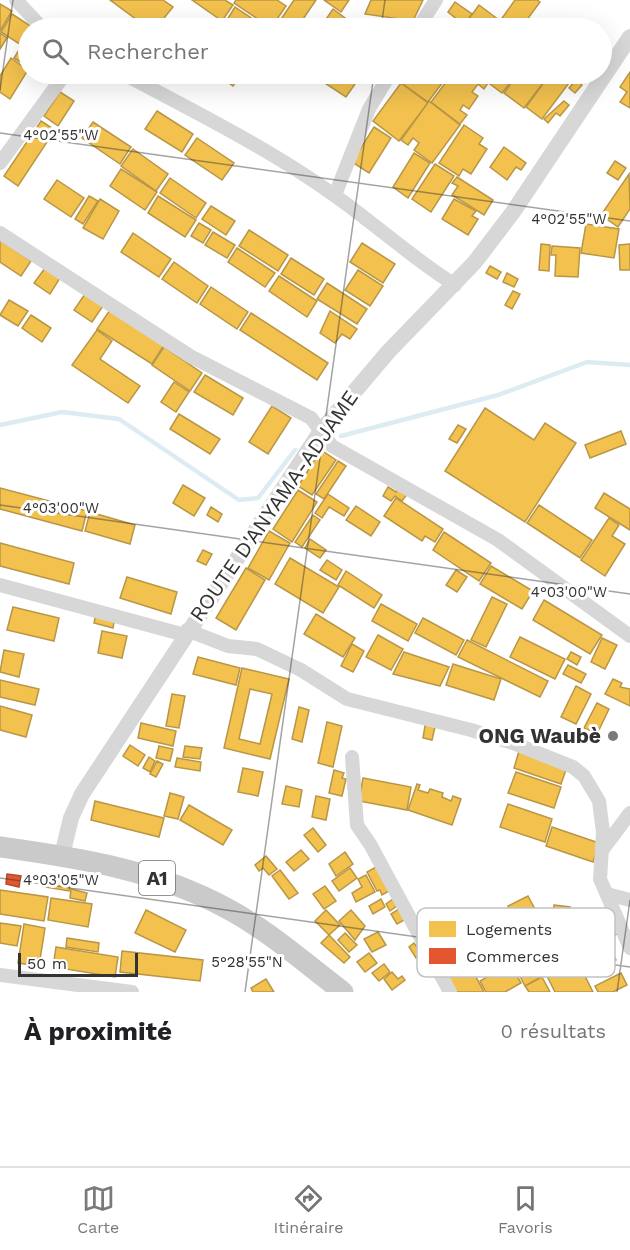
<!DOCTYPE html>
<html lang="fr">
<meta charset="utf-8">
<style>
:root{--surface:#fff;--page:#f6f6f6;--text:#202124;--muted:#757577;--line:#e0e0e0;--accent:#7a7a7a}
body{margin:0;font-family:"Work Sans",sans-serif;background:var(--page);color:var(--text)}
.scale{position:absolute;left:18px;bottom:15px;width:120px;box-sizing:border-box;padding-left:6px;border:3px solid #333;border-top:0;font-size:16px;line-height:21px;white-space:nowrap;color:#333;-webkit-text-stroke:4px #fff;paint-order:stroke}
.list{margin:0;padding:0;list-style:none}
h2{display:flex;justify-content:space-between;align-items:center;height:78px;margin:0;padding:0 24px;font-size:26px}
h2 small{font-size:20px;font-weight:400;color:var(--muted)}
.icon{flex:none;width:33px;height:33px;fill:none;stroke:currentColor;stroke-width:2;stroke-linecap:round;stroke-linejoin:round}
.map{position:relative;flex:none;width:630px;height:992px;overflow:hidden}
.search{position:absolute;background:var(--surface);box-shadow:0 6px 24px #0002;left:18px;right:18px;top:18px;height:66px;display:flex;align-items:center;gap:15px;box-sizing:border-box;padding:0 21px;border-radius:33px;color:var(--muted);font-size:22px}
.sheet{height:174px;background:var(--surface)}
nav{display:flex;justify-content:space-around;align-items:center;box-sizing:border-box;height:84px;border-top:2px solid var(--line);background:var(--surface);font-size:16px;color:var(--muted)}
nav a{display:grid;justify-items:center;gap:3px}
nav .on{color:var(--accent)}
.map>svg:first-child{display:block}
.homes{fill:#f2c14e;stroke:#b99646;stroke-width:1.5;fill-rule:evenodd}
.shops{fill:#e4572e;stroke:#af4c30;stroke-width:1.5}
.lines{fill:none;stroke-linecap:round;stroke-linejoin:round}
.stream{stroke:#ddebf3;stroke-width:4.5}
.minor{stroke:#d7d7d7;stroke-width:14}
.tertiary{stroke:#d7d7d7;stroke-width:16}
.primary{stroke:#cacaca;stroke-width:21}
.ticks{fill:none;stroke:#333;stroke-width:1.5;stroke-opacity:0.45}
.poi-dot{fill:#7a7a7a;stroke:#fff;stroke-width:2}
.labels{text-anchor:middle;stroke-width:6;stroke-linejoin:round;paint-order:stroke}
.shield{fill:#fff;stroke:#707070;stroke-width:1.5}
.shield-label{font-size:20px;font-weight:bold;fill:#333}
.street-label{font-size:21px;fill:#333;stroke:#fff}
.poi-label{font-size:21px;font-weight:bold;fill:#333;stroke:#fff;text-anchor:end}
.key{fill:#fff;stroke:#c2c2c2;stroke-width:1.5}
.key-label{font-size:16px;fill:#333}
.ticks-label{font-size:15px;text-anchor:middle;fill:#333;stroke:#fff;stroke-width:6;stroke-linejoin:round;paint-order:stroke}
</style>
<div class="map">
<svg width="630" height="992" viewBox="0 0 630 992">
<rect width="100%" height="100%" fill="#fff"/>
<g class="homes">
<polygon points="110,0 163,0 173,7 156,28 148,28"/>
<polygon points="192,0 225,0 233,5 222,21"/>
<polygon points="236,0 277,0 286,6 271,28 234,3"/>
<polygon points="294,0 316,0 297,28 275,28"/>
<polygon points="324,0 349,0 341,12"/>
<polygon points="371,0 423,0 413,21 365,14"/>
<polygon points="515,0 537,0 540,2 521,28 495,28"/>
<polygon points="455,2 472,14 464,25 448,12"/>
<polygon points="0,4 12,11 0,31"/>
<polygon points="479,5 499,20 492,28 479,28 468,20"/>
<polygon points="235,7 266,28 233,28 225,23"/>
<polygon points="333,9 349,21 344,28 320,28"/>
<polygon points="12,14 32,27 21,45 1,32"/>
<polygon points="169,19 182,28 162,28"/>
<polygon points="0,33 7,38 0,49"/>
<polygon points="28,35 28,67 14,58"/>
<polygon points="11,58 28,70 10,99 0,92 0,76"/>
<polygon points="630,72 630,108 620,102 627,92 620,87"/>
<polygon points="221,74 241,74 233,86 219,76"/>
<polygon points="311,74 339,74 355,84 346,97"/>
<polygon points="407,74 449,74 428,102 400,82"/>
<polygon points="452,74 475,74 488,83 484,89 478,84 472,92 478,96 469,109 463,105 460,110 467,115 460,124 431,102"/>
<polygon points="475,74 491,74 485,81"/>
<polygon points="491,74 517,74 502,93 486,81"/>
<polygon points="518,74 550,74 524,108 504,93"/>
<polygon points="550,74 556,74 569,83 542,119 526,107"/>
<polygon points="576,80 582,85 575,93 569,88"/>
<polygon points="401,83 428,103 399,141 373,121"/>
<polygon points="60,92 74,101 58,126 44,116"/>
<polygon points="429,101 460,125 432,163 414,150 419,143 413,138 408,145 401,140"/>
<polygon points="564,101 569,105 560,116 556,113 548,123 544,119"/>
<polygon points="157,111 193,134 182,152 145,129"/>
<polygon points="41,121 55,130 18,186 4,176"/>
<polygon points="93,122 131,147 120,164 82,138"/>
<polygon points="464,125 483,138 479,144 487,149 471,174 463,169 459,176 439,163"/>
<polygon points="374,127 391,138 369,173 352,162"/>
<polygon points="197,138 234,163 222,180 185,155"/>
<polygon points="504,147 526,163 521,170 516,167 507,180 490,167"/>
<polygon points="133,149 168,174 156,191 121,166"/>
<polygon points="414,153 430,163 408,198 393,187"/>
<polygon points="615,161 626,168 618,180 607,173"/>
<polygon points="435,164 454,176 431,212 412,199"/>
<polygon points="121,169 157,192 145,210 110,186"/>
<polygon points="629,174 630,209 618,227 601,215"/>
<polygon points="457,177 493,200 484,215 452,195 458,186 452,183"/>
<polygon points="170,178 206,203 196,218 160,193"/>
<polygon points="57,180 84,198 71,217 44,199"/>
<polygon points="89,196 98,201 83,224 75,219"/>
<polygon points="158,196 196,220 185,237 148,213"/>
<polygon points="100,199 119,211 103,239 83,228"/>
<polygon points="454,199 476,211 472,216 478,219 468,235 442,219"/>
<polygon points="211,206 235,221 226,235 202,219"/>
<polygon points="199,223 211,230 203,243 191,236"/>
<polygon points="586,224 619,229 614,258 581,253"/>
<polygon points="249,230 288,255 278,271 239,246"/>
<polygon points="213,232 235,245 227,258 205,245"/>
<polygon points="133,233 171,259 159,277 121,252"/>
<polygon points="0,240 31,261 21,276 0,262"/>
<polygon points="362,243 395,264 383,283 350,262"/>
<polygon points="541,244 550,245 549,271 539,270"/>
<polygon points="630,244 630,270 620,270 619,245"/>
<polygon points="552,246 580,248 578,277 555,276 556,255 551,255"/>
<polygon points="237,248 275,273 265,287 228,262"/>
<polygon points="291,258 324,279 314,295 281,274"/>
<polygon points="174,262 208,286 197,303 162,279"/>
<polygon points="490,266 501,272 497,279 486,273"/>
<polygon points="45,268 60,278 50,294 34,283"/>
<polygon points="358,270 383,286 370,306 345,290"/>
<polygon points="507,273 518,279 514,287 503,282"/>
<polygon points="279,276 317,301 307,317 269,291"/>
<polygon points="327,283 367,309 357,324 317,299"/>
<polygon points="211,287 248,312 237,329 200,304"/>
<polygon points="513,291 520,294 512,309 505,305"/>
<polygon points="85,294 103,306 92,322 74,310"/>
<polygon points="9,300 28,311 18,326 0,315"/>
<polygon points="110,310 164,345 152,364 97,329"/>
<polygon points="330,311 357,329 350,339 342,334 335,343 320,333"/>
<polygon points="251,313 328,363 317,380 240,330"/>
<polygon points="31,315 51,328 42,342 22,328"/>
<polygon points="97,330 112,341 100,359 140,386 128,403 72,365"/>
<polygon points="164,347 202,373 190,391 152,365"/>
<polygon points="205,375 243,398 233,415 194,392"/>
<polygon points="174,382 189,392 176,412 161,402"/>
<polygon points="272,406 291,418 268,454 249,442"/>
<polygon points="485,408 534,440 545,423 576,443 525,522 445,471"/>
<polygon points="179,414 220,439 210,454 170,429"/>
<polygon points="458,425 466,429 457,443 449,439"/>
<polygon points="621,431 626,444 590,458 585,445"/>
<polygon points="321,450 336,460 312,495 298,486"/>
<polygon points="338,461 346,466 324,499 316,494"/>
<polygon points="183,485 205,498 194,516 173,503"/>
<polygon points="388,487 396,492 399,487 408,493 402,501 395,496 391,501 383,496"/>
<polygon points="0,488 87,511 82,531 0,509"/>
<polygon points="298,490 317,502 292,542 273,529"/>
<polygon points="604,493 630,509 630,530 595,508"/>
<polygon points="328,494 349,508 344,516 329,507 322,518 315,513"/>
<polygon points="396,498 443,529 435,542 425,536 422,541 384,516"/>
<polygon points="539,505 592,540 580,558 527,523"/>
<polygon points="356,506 380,522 371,536 346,520"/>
<polygon points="211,507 222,514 218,522 207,515"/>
<polygon points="90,512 135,525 130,544 85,531"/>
<polygon points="313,515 320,520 302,547 295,542"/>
<polygon points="609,518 619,525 612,536 625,544 605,576 581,560"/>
<polygon points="269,531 290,543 269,580 248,568"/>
<polygon points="444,532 491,563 479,581 433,550"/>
<polygon points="310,539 326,550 320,558 305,548"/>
<polygon points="0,543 74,563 69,584 0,566"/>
<polygon points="203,550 212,554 206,565 197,561"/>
<polygon points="290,558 339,587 323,613 275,584"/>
<polygon points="327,560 342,570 336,580 320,570"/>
<polygon points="491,566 533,591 522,609 480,584"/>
<polygon points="246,568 265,580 236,630 216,618"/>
<polygon points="456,570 467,577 457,592 446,585"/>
<polygon points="346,571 382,595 374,608 338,585"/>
<polygon points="127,577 177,592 171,614 120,598"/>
<polygon points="492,597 507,604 486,647 471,640"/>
<polygon points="544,600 602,635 590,654 533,620"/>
<polygon points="381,604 417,624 408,641 372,621"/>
<polygon points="13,607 59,618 54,641 7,630"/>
<polygon points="96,613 115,617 113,628 94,623"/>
<polygon points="316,614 355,638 343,657 304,634"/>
<polygon points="423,618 464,640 456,655 415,633"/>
<polygon points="102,631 127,636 122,658 98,653"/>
<polygon points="378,635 403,649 391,670 366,657"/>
<polygon points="520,637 565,659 555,679 510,657"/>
<polygon points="602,638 617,645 605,669 591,662"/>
<polygon points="467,640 548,681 540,697 458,657"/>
<polygon points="352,644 364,651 353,672 341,666"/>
<polygon points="4,650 24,654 19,677 0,672"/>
<polygon points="404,652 449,667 440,686 393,674"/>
<polygon points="571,652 581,657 577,665 567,659"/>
<polygon points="198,657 240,668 236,685 193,674"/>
<polygon points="453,664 501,679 494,700 446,685"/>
<polygon points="568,665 586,674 581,683 563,674"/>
<path d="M 242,668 L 289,679 L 270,759 L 224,748 ZM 250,689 L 272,694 L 260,744 L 239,739 Z"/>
<polygon points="613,679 622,683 620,687 630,689 630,706 605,694"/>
<polygon points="0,680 39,689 35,705 0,697"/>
<polygon points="576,686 591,694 576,724 561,717"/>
<polygon points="172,694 185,696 179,728 166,726"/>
<polygon points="597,703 609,709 597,734 584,728"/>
<polygon points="0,706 32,715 26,737 0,730"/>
<polygon points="299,707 309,710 302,742 292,739"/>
<polygon points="426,720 436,722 432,740 423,738"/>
<polygon points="327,722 342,726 333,767 318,763"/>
<polygon points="141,723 176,731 173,746 138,738"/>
<polygon points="130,745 145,755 138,766 123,756"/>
<polygon points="159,746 173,749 170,761 156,758"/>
<polygon points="185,746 202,748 200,759 183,757"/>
<polygon points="519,751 567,767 561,784 514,768"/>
<polygon points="149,757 155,761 150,772 143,768"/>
<polygon points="177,758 201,762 200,771 175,767"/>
<polygon points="157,761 163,764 156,777 150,774"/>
<polygon points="243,768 263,772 258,796 238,792"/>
<polygon points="334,770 344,773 342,778 346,779 342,796 329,793"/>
<polygon points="516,772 561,787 554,808 508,793"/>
<polygon points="363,778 411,787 407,810 359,801"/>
<polygon points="417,784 420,785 418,790 428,793 430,789 443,793 442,797 451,801 453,796 461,799 452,825 408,810"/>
<polygon points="286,786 302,790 299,807 282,804"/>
<polygon points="170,793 184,797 178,819 164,816"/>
<polygon points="316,796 330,799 326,820 312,817"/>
<polygon points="95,801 164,818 159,837 91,820"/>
<polygon points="508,804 552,819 545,842 500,827"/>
<polygon points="189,805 232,830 223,845 180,820"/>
<polygon points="552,827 599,843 593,862 546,846"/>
<polygon points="313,828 326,845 318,852 304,835"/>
<polygon points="301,850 309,859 294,871 286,862"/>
<polygon points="345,852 353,864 336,876 329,864"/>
<polygon points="266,856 277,869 269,875 263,868 259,871 255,865"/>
<polygon points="376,867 389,891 382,895 380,890 377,891 367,872"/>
<polygon points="350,868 357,878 339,891 332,881"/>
<polygon points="280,870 298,893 289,899 272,876"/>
<polygon points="47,874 71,878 69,891 45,887"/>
<polygon points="366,875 375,892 356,902 352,893 362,887 358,879"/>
<polygon points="325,886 336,901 324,909 313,894"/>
<polygon points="71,889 87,893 85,901 70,898"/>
<polygon points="0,890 48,897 44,921 0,914"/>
<polygon points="528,896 565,965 544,976 508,906"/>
<polygon points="51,898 92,904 88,927 48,920"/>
<polygon points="381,899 385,907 373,914 369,906"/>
<polygon points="393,899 398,905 390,911 386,904"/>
<polygon points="554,905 570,907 568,916 553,914"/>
<polygon points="399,909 406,919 397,924 391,914"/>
<polygon points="146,910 186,930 175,952 135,933"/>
<polygon points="326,910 340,925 329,935 315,921"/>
<polygon points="351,910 365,926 355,940 339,921"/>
<polygon points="0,923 21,926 17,946 0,943"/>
<polygon points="24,924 45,928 39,966 18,963"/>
<polygon points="614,928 617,934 608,939 605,933"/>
<polygon points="378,932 386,945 372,952 364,939"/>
<polygon points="345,933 357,945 349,952 338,940"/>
<polygon points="522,934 543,976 525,986 503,944"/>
<polygon points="329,935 350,957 344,963 321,943"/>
<polygon points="67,938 99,943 98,952 66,947"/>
<polygon points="414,943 422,954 416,958 409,947"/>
<polygon points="608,944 616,960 601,967 593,951"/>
<polygon points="56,947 118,957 115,977 53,967"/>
<polygon points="122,951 203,960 200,981 120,972"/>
<polygon points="369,953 377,963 365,972 357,962"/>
<polygon points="577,960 593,992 555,992 547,976"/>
<polygon points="468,962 484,992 456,992 447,974"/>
<polygon points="384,964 390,972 379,981 372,973"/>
<polygon points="510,964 521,983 505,992 486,992 480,981"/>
<polygon points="392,972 398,979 402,976 405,980 392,990 384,979"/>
<polygon points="621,973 627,985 613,992 598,992 595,986"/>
<polygon points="542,977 550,992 529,992 525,986"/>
<polygon points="266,979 274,992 253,992 251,988"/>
</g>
<polygon class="shops" points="7,874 21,876 19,887 6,884"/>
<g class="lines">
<g class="stream">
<polyline points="0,425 62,412 119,419 239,500 258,498 295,450"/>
<polyline points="341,436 498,395 587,362 630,365"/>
</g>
<g class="minor">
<polyline points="16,0 42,28"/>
<polyline points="418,28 436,0"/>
<path d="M 124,74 C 195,112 268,148 334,195 C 375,224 412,258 455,285"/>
<polyline points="0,163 65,74"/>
<polyline points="335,195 369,109 390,74"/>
<polyline points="0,233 190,356 311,418 332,446 498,540 630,636"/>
<polyline points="0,585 185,635"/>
<polyline points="187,630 228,646 257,649 301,670 347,699 471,730 513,743 573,767 584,776 599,801 603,832 600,879 630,948"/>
<polyline points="352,757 357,825 370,844 450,992"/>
<polyline points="603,849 630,813"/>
<polyline points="607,894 630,900"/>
<polyline points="0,975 132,992"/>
</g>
<polyline class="tertiary" points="62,855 71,818 82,794 321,431 388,352 475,262 513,212 630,37"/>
<path class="primary" d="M 0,847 C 79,858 157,870 228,909 C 269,931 306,964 343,992"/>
</g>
<path class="ticks" d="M 381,28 L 385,0M 0,90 L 13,0M 0,133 L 630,221M 0,505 L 630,594M 0,878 L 630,967M 245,992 L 374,74M 617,992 L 630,900"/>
<circle class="poi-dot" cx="613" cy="736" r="6"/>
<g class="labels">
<rect class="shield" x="139" y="861" width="36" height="34" rx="4.5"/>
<g class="shield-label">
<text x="157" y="885">A1</text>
</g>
<g class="street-label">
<text transform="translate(274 506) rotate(-55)" y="7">ROUTE D'ANYAMA-ADJAME</text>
</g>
<g class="poi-label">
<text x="601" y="743">ONG Waubè</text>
</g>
</g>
<rect x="417" y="908" width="198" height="69" rx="9" class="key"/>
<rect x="429" y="921" width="27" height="16" fill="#f2c14e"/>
<rect x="429" y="948" width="27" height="16" fill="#e4572e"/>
<g class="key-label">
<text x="466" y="935">Logements</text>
<text x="466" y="962">Commerces</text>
</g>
<g class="ticks-label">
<text x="61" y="140">4°02'55"W</text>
<text x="569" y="224">4°02'55"W</text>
<text x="61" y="513">4°03'00"W</text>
<text x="569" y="597">4°03'00"W</text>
<text x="61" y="885">4°03'05"W</text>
<text x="247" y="967">5°28'55"N</text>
</g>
</svg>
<div class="scale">50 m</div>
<div class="search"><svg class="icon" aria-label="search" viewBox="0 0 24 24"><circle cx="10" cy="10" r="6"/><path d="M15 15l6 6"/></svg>Rechercher</div>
</div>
<section class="sheet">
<h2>À proximité<small>0 résultats</small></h2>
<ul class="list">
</ul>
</section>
<nav>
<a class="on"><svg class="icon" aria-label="map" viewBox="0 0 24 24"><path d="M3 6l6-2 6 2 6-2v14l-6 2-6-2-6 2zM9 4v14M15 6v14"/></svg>Carte</a>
<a><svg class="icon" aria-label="directions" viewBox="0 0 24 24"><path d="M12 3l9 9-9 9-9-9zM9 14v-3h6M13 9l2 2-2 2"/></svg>Itinéraire</a>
<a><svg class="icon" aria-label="saved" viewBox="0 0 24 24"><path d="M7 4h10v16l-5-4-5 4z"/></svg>Favoris</a>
</nav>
